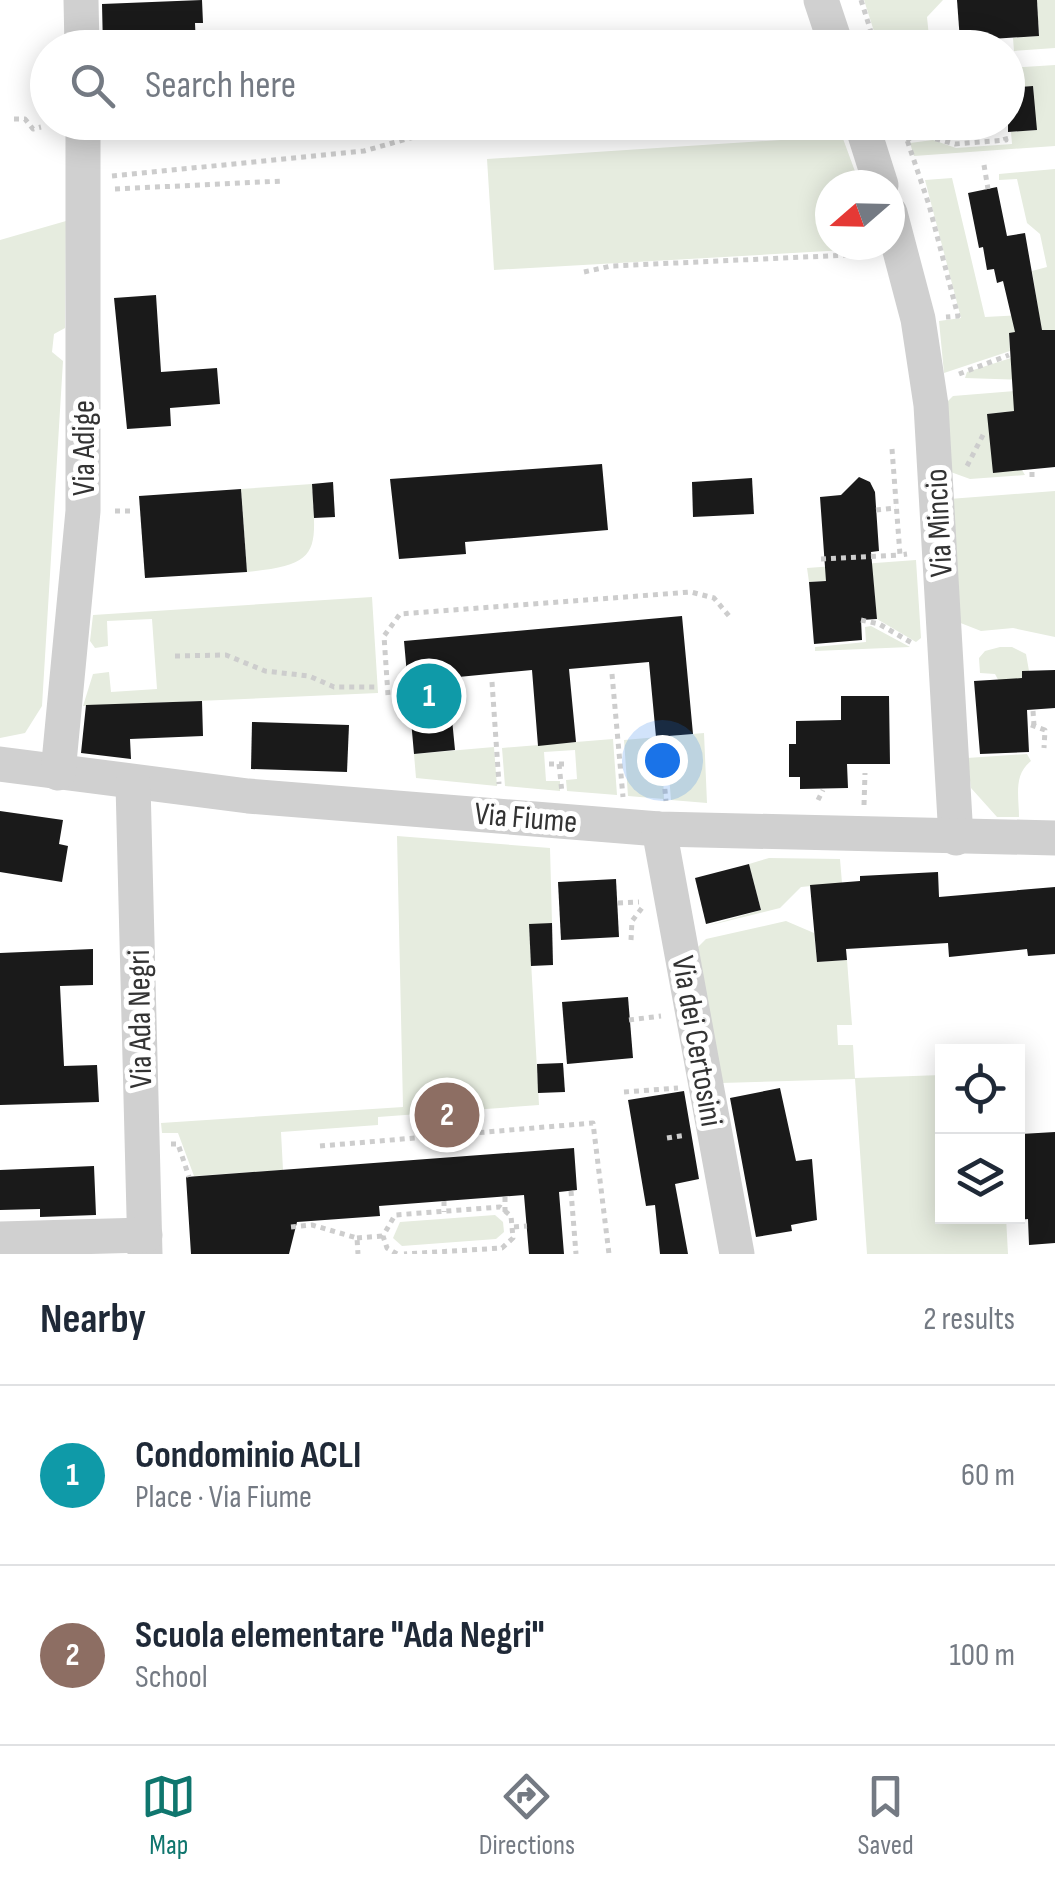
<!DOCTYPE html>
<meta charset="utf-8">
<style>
:root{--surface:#fff;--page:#f2f2f3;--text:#1f2937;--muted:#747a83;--line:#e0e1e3;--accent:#0f766e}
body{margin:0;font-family:"Sofia Sans Condensed",sans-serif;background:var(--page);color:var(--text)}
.controls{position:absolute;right:30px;bottom:30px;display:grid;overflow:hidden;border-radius:0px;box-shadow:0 5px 25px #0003}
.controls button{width:90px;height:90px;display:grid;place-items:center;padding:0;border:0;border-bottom:2px solid var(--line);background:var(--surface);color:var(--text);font:50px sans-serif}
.compass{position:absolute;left:815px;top:170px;width:90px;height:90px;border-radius:50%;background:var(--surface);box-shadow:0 5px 25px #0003;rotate:250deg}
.you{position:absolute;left:662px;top:760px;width:35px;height:35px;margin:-25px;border:8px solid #fff;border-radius:50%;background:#1a73e8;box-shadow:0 0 0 15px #1a73e833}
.badge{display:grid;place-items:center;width:65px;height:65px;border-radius:50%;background:var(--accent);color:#fff;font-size:32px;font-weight:700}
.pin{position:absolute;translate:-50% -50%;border:5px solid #fff;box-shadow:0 2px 10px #0006}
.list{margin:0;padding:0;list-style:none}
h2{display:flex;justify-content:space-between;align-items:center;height:130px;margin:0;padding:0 40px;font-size:42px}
h2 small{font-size:32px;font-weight:400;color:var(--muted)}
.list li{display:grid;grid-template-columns:65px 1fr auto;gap:30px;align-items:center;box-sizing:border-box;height:180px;padding:0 40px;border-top:2px solid var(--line)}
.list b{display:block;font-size:38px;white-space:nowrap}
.list p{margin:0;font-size:32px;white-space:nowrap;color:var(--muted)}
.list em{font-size:32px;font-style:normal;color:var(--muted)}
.icon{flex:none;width:55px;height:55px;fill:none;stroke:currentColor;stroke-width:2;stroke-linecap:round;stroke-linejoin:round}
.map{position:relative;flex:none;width:1055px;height:1254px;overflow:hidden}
.search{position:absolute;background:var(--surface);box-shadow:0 5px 25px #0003;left:30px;right:30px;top:30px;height:110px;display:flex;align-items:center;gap:25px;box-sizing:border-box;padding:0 35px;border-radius:55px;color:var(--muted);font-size:38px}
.sheet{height:490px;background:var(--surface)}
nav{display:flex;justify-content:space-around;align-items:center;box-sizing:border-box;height:140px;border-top:2px solid var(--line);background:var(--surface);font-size:28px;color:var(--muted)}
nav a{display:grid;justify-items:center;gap:5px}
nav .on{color:var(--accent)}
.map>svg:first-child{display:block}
.green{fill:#e6ecdf}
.building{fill:#1a1a1a}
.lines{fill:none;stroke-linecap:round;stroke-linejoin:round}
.path{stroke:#cdcdcd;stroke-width:5;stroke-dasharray:5 5;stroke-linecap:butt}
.street{stroke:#d0d0d0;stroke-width:35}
.labels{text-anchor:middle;stroke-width:10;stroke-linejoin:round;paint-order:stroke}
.street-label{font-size:32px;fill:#333;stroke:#fff}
</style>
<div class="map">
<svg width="1055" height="1254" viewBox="0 0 1055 1254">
<rect width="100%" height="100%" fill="#fff"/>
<g class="green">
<polygon points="864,0 943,0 927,17 930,47 879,47"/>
<polygon points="1037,0 1055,0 1055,48 1014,51 1013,38 1039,36"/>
<polygon points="1055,65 1055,146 914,156 910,143 933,140 956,148 1012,144 1011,132 1036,130 1033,86 1008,88 1008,68"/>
<polygon points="842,136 860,185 830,185 830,245 881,248 494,270 487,159"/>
<polygon points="1055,169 1055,330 1009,333 1010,351 944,373 939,321 961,318 925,180 952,178 985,317 1039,314 1032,271 1047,267 1040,234 1027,223 1017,179 999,180 999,174"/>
<polygon points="66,221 65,328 54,334 52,352 63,361 42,706 25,733 0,738 0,240"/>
<polygon points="1011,358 1024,380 965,378 967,372"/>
<polygon points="1039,389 1041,408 988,414 1025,475 970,479 948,471 945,404 953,396"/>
<path d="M 312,484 C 316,551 322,565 247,572 L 241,489 Z"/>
<polygon points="1055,491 1055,637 1013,628 981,631 958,622 949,499"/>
<polygon points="916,560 921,638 916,642 877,619 873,577 809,582 807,568"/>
<polygon points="372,597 378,693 83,706 93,674 109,672 111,692 157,689 152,619 107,621 108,646 95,648 90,641 93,615"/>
<polygon points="871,626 910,647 815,651 815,647 866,642 865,627"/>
<polygon points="1000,647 1012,647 1026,654 1029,671 1022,672 1024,704 1002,687 995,674 980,673 979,658 985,651"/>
<polygon points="704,733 707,803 671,800 669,775 681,773 679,744 647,747 649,776 663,775 664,799 628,796 624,740"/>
<polygon points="613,739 617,795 567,791 566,780 577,779 575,750 544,752 546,781 560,781 560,791 505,786 502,748"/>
<polygon points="494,747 497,786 416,778 414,754"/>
<path d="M 1027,754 L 1031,761 C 1013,775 1019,797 1019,817 L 997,817 L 971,788 L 967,758 Z"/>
<polygon points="397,836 550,848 552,923 529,925 539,1105 378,1117 378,1125 281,1132 283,1170 194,1176 178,1133 162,1133 161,1123 403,1107"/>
<polygon points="769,858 840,859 842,883 801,887 780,908 707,926 761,910 749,864"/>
<polygon points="786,921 814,933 817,962 847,960 852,1025 837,1025 838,1045 853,1045 855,1078 942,1075 942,1216 1006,1217 1008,1254 867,1254 855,1079 721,1083 698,947 706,939"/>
<polygon points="495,1215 503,1222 504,1232 496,1239 402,1246 393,1238 400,1222"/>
</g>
<g class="building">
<polygon points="202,0 203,23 195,23 196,48 103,48 102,4"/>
<polygon points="957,0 1037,0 1039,36 960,41"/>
<polygon points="1033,86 1037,130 1008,132 1008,88"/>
<polygon points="997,187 1007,236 1025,233 1042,330 1055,330 1055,467 993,473 987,414 1014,411 1009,333 1015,332 1003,281 997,283 994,269 987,270 983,247 979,248 968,193"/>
<polygon points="156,295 161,372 217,368 220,404 170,408 171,426 127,429 114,298"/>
<polygon points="602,464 608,530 465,542 466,554 399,559 390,479"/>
<polygon points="859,477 870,482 875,492 879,551 871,552 877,619 861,620 862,640 814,644 809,582 826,581 820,497 841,495"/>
<polygon points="752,478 754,514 693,517 692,482"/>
<polygon points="333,482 335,517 314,518 312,484"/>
<polygon points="241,489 247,572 145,578 139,496"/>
<polygon points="682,616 693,734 656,737 649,662 569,669 576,742 538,746 532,670 448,678 455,750 414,754 404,641"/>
<polygon points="1055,670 1055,708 1027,710 1029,752 980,754 974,681 1022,678 1022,671"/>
<polygon points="841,696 889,696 890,764 847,764 848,788 800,789 800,777 789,777 789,744 796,744 796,721 841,720"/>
<polygon points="202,701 203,736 130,739 131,759 81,753 86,705"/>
<polygon points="252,722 349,725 347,772 251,769"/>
<polygon points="0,811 63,820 59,844 68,846 62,882 0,872"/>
<polygon points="749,864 761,910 706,924 695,878"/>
<polygon points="938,872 939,897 1055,887 1055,954 1028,956 1027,949 949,957 948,943 846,949 847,960 817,962 810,885 860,881 860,876"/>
<polygon points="616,879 619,937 561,940 558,882"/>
<polygon points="552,923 553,965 531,966 529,924"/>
<polygon points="93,949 93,985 60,986 64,1066 97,1065 99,1102 0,1105 0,953"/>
<polygon points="628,997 633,1058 567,1064 562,1002"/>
<polygon points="563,1063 565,1092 538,1093 537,1064"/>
<polygon points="780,1088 796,1161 812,1159 817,1220 791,1225 792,1231 756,1237 730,1098"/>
<polygon points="684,1091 699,1179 675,1184 688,1254 660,1254 655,1205 646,1206 628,1100"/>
<polygon points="1055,1132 1055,1243 1029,1245 1028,1219 1018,1220 1018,1182 1024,1181 1021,1134"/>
<polygon points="574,1148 577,1190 559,1192 564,1254 529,1254 524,1195 379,1206 380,1216 297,1222 289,1254 191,1254 186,1177"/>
<polygon points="94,1166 96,1215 40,1217 40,1209 0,1210 0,1170"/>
</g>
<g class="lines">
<g class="path">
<polyline points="861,0 876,48"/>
<polyline points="14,119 25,119 33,129 41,127"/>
<polyline points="901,122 929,205 958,316 946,317"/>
<polyline points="906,139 925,136 955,144 1006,140 1004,133"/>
<polyline points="984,165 988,189"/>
<polyline points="112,176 364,151 467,122"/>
<polyline points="115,189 283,181"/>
<polyline points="584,272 611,266 870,254"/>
<polyline points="959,374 1009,355"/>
<polyline points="892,449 900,555 907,554"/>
<polyline points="967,466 984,433"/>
<polyline points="1032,472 1032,480"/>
<polyline points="876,510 896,508"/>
<polyline points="115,511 132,511"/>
<polyline points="821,559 900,555"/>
<polyline points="861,620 879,624 912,643"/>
<polyline points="175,656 226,655 265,671 309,676 334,687 378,687"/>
<polyline points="612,674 623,797"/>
<polyline points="492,682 499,784"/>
<polyline points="388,695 384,636 400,614 691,592 714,598 729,616"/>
<polyline points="1033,711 1034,725"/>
<polyline points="1031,725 1045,730 1044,748"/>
<polyline points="652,758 671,760"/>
<polyline points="662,759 666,801"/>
<polyline points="549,764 567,764"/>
<polyline points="559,764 562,793"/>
<polyline points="818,800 823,790"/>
<polyline points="864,805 865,773"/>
<polyline points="618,903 639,902"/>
<polyline points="631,940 632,921 642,908"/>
<polyline points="629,1020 661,1016"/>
<polyline points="624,1092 678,1088"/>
<polyline points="667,1138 686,1135"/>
<polyline points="171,1144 178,1144 189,1177"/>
<polyline points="320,1146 593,1123 609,1254"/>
<polyline points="571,1191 576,1254"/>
<polyline points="505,1197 505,1212"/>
<polyline points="444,1201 444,1212"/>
<polyline points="291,1227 312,1225 357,1238 358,1254"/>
<polyline points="514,1227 527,1226"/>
<polyline points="357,1238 383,1236"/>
<polyline points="397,1254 387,1248 383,1236 395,1215 500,1207 511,1216 513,1238 502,1248 404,1254"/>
</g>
<g class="street">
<polyline points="81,0 82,48"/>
<polyline points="821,0 837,48"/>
<polyline points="861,122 881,185"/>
<polyline points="890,213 918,319 931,405 956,838"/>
<polyline points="0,764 248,796 659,829 1055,838"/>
<polyline points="58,773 83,511 83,122"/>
<polyline points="133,784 145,1254"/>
<polyline points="659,829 737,1254"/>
<polyline points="0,1239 145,1235"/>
</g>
</g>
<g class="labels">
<g class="street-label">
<text transform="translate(83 448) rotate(-90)" y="11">Via Adige</text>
<text transform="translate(938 523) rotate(-93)" y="11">Via Mincio</text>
<text transform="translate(526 817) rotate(5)" y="11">Via Fiume</text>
<text transform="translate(139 1019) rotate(-91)" y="11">Via Ada Negri</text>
<text transform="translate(698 1041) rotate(80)" y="11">Via dei Certosini</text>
</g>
</g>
</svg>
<div class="controls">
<button><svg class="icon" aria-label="locate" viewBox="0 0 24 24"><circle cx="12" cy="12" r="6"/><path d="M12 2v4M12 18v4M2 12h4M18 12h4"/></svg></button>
<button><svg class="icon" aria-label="layers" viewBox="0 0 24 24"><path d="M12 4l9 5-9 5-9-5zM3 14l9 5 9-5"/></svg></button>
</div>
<svg class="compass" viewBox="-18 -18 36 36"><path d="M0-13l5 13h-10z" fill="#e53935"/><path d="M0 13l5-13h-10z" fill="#747a83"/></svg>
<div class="you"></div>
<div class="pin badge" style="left:429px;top:696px;background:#0f9aa8">1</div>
<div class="pin badge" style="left:447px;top:1115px;background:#8d6e63">2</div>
<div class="search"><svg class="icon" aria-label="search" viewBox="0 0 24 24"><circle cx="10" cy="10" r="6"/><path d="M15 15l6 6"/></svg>Search here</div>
</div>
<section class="sheet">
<h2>Nearby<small>2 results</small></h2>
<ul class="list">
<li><span class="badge" style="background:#0f9aa8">1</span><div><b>Condominio ACLI</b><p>Place · Via Fiume</p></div><em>60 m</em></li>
<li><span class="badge" style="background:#8d6e63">2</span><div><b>Scuola elementare &quot;Ada Negri&quot;</b><p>School</p></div><em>100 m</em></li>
</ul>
</section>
<nav>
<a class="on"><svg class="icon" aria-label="map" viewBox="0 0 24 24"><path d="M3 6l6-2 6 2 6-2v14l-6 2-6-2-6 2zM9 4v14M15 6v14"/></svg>Map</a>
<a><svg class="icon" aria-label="directions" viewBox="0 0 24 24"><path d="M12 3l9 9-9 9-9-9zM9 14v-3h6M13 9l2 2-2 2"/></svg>Directions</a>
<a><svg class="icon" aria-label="saved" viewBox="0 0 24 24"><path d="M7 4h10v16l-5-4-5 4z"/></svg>Saved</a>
</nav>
